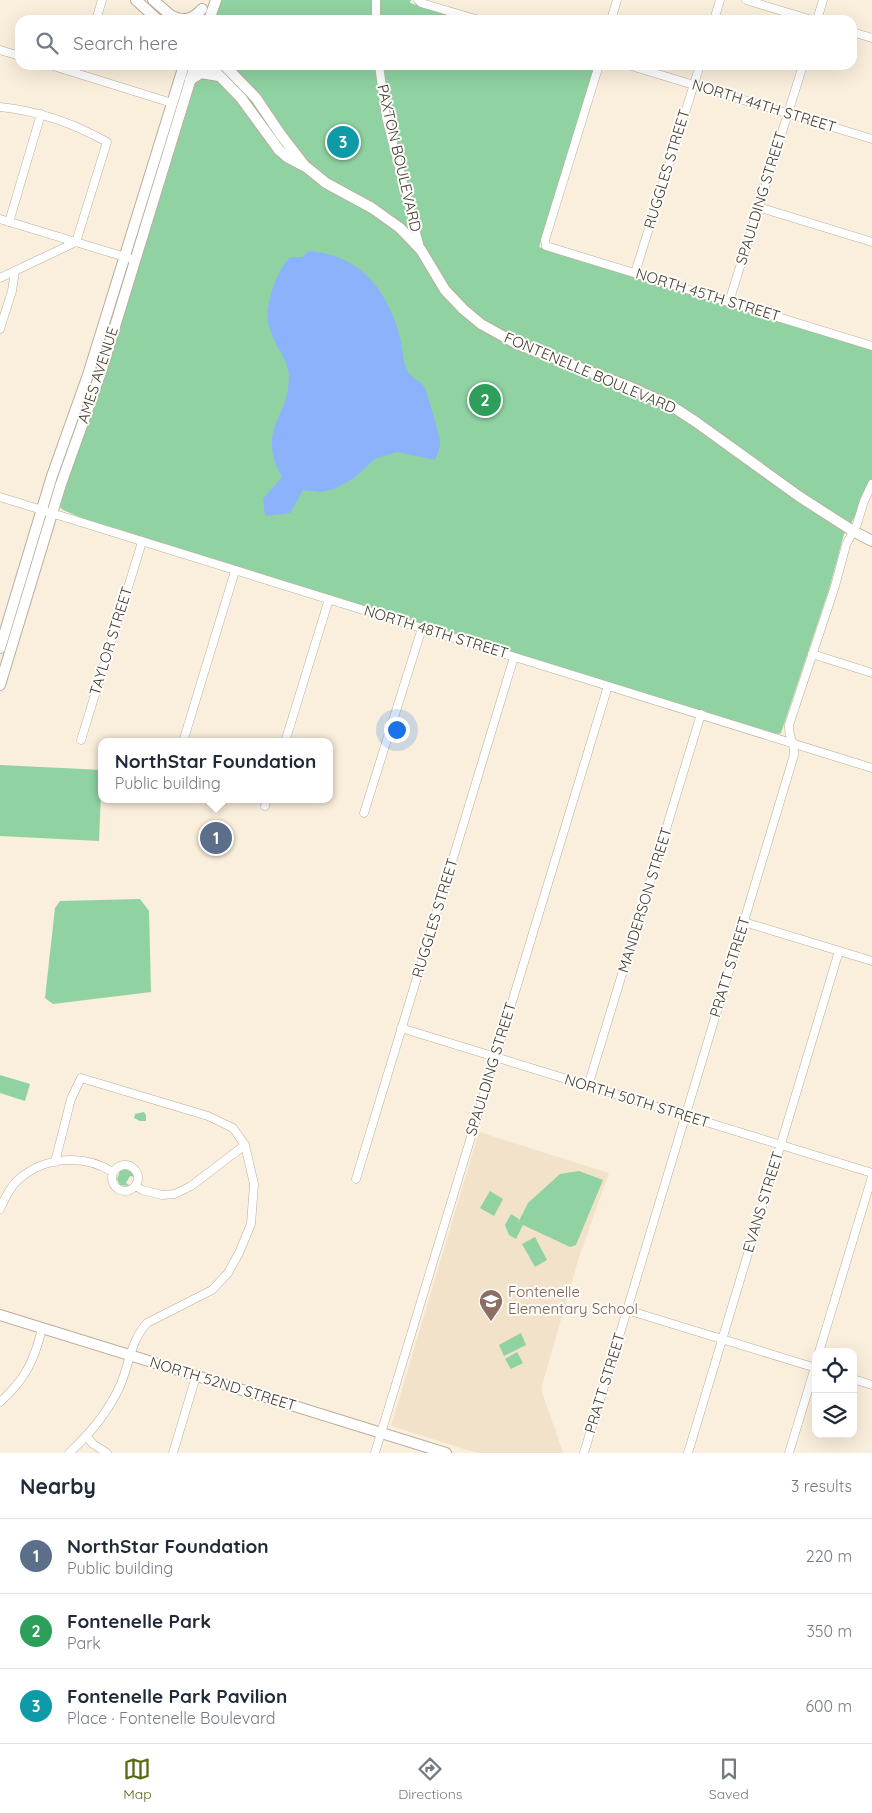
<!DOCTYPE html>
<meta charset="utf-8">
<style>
:root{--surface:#fff;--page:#f2f2f3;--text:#1f2937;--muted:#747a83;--line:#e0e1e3;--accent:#596a14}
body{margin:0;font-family:Quicksand,sans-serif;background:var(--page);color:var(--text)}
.controls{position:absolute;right:15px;bottom:15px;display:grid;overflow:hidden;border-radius:10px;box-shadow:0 5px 20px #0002}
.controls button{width:45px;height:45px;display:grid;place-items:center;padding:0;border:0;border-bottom:1px solid var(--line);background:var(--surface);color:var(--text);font:25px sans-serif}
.you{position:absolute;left:396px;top:729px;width:18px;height:18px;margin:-12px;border:4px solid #fff;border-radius:50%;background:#1a73e8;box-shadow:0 0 0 8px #1a73e833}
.badge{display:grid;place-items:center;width:32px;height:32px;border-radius:50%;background:var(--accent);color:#fff;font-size:16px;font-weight:700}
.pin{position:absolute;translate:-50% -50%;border:2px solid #fff;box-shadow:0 1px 5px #0006}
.popup{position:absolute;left:98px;top:738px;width:235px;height:65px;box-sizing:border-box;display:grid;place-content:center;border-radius:10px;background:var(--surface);filter:drop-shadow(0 1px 4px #0005);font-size:16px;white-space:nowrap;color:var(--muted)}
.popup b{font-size:19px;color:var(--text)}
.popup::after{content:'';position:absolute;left:50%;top:100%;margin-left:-10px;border:10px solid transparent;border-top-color:var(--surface)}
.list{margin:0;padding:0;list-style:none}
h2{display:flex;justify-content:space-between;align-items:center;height:65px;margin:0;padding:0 20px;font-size:21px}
h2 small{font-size:16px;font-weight:400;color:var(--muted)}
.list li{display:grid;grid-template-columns:32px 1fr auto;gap:15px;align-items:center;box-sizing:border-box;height:75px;padding:0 20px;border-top:1px solid var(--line)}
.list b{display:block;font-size:19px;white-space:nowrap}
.list p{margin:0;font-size:16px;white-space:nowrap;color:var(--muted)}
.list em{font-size:16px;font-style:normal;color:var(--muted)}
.icon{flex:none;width:28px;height:28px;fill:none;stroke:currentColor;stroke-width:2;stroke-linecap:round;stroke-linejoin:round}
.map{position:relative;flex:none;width:872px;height:1453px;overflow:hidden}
.search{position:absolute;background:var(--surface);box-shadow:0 5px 20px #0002;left:15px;right:15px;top:15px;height:55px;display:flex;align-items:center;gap:12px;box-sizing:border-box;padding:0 18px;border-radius:15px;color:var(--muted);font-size:19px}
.sheet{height:290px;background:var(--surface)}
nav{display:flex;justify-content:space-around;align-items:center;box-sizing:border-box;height:70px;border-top:1px solid var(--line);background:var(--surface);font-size:14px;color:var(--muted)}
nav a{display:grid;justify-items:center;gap:2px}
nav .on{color:var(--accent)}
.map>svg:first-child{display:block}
.built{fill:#f2e2ca}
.green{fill:#90d2a2}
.water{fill:#8db2fc}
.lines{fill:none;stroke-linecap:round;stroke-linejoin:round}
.minor-casing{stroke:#b9ad9c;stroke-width:9}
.major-casing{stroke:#b9ad9c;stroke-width:12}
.minor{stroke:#fff;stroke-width:8}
.major{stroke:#fff;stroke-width:10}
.labels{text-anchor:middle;stroke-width:4;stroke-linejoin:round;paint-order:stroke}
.street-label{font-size:15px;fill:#403b34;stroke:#fffdf9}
.education-label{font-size:15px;fill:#785e54;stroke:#fffdf9;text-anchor:start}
</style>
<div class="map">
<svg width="872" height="1453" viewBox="0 0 872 1453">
<rect width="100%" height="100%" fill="#faeedc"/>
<polygon class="built" points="479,1132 609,1173 580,1254 541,1389 563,1453 477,1453 391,1426"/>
<g class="green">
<polygon points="221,0 411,0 410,3 466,20 215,20"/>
<path d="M 201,65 L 596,65 L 539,247 L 872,350 L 872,480 L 853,520 L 844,534 L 829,589 L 781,733 L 778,734 L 720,717 L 96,524 L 63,510 L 60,507 C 78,446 102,387 121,327 L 120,323 L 139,255 L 143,254 Z"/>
<polygon points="0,765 102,770 99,841 0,836"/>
<polygon points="140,899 149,911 151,992 53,1004 45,998 55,908 60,901"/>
<polygon points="0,1075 30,1084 25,1101 0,1093"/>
<polygon points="144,1112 146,1115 146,1121 140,1121 134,1118 135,1114"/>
<polygon points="125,1169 132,1172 135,1177 130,1176 126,1183 130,1186 120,1185 117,1179 120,1171"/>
<polygon points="579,1171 603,1180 576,1245 570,1247 523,1225 516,1239 509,1235 505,1225 511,1214 519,1219 518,1223 528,1203 560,1174"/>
<polygon points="490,1191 503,1199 494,1216 480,1208"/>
<polygon points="535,1237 547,1260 535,1267 522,1244"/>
<polygon points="521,1333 526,1345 504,1356 499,1345"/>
<polygon points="517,1352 523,1363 511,1369 505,1359"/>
</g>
<path class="water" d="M 309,251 C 360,255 387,289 400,337 C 403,348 402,360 407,370 C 410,377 419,380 424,386 C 427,391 439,434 440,441 C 441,447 437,454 435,460 L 397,452 L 375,459 L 353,479 L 334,489 L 320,492 L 303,490 L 290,513 L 265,516 L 263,499 L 282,477 C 256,430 288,419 289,378 C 289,365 283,357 277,346 C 266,324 265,313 272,291 C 276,278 281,267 290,257 L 302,257 Z"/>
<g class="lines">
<g class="minor-casing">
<g id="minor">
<polyline points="418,0 421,3 479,20"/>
<polyline points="746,0 812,20"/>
<polyline points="96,20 102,0"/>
<polyline points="376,20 376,0"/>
<polyline points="611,20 617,0"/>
<polyline points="714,20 720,0"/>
<polyline points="817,20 823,0"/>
<polyline points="852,32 872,38"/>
<polyline points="0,50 20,56"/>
<polyline points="50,65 172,103"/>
<polyline points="379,65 386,117 420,248"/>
<polyline points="599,65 545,240 546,246 872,346"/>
<polyline points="628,65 872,139"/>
<path d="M 0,107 C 39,111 73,123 107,142 L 76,242 L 0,278"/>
<polyline points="758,207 872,242"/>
<polyline points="0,219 135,260"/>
<polyline points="9,222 41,114"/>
<polyline points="635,273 700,65"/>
<polyline points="729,302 803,65"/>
<polyline points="0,329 12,291 15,271"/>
<polyline points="0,497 872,768"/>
<polyline points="812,654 872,673"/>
<polyline points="81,740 142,542"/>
<polyline points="183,742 235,571"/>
<polyline points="285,742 329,599"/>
<polyline points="265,806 267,799"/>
<polyline points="364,813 422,628"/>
<polyline points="744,922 872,961"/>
<polyline points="401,1028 872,1173"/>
<polyline points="588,1086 701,714"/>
<path d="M 55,1162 L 71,1099 L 81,1078 L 208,1116 L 233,1128 L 245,1145 L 254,1184 L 251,1224 L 239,1253 L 228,1273 L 212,1290 L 147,1323 C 131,1340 129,1365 120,1386 C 108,1412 90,1434 69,1453"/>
<circle cx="125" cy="1178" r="13"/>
<polyline points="356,1179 514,657"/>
<polyline points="136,1186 142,1190 162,1195 175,1194 191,1186 245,1145"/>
<path d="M 0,1209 C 5,1198 10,1187 19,1179 C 46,1156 84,1154 113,1172"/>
<polyline points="627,1310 816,1368"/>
<polyline points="819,1352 872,1177"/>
<polyline points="853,1379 872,1385"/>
<path d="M 0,1402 C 24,1381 35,1360 42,1328"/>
<polyline points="86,1436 93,1444 107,1453"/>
<polyline points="173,1453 194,1383 197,1377"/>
<polyline points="375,1453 608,686"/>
<path d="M 584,1453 L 794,755 C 795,744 788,736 789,725 L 835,586 L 846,545 L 857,524 L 864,501 L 872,484"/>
<polyline points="688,1453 839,951"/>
<polyline points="789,1453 816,1364"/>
</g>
</g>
<g class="major-casing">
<g id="major">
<polyline points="136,0 158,20"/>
<polyline points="153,0 175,19"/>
<path d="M 170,15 C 184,22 192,20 202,9"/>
<polyline points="209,20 216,0"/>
<polyline points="209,65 241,98 279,150 287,157 304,166"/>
<polyline points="224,65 256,98 281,135 305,166 326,183 372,208 400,228 421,250 445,290 463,309 481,324 517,344 630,387 670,405 696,422 800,497 853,531 872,541"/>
<polyline points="190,80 201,73 219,76"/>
<polyline points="0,648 52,476 88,375 184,65"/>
<polyline points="0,685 61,484 101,372 195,65"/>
<polyline points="0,1315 446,1453"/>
</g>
</g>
<use href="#minor" class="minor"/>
<use href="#major" class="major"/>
</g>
<defs>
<g id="school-pin" transform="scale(1.25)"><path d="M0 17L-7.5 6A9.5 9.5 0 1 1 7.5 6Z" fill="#8d6e63" stroke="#fffdf9"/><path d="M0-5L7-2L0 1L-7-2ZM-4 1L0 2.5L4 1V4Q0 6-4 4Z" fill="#fff"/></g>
</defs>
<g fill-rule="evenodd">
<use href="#school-pin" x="491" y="1301"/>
</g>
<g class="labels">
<g class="street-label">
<text transform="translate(764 106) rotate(17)" y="5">NORTH 44TH STREET</text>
<text transform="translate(399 158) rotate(77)" y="5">PAXTON BOULEVARD</text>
<text transform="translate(667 169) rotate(-73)" y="5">RUGGLES STREET</text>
<text transform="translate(761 198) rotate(-73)" y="5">SPAULDING STREET</text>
<text transform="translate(708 295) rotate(17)" y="5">NORTH 45TH STREET</text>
<text transform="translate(590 373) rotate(23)" y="5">FONTENELLE BOULEVARD</text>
<text transform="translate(98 375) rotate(-72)" y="5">AMES AVENUE</text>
<text transform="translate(436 632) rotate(17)" y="5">NORTH 48TH STREET</text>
<text transform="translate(111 641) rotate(-73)" y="5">TAYLOR STREET</text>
<text transform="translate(645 900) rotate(-73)" y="5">MANDERSON STREET</text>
<text transform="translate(435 918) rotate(-73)" y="5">RUGGLES STREET</text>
<text transform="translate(730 967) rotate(-73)" y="5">PRATT STREET</text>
<text transform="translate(491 1069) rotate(-73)" y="5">SPAULDING STREET</text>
<text transform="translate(637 1101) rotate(17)" y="5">NORTH 50TH STREET</text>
<text transform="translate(763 1202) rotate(-73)" y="5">EVANS STREET</text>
<text transform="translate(605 1383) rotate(-73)" y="5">PRATT STREET</text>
<text transform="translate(223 1384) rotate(17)" y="5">NORTH 52ND STREET</text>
</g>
<g class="education-label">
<text x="508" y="1297">Fontenelle<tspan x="508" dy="17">Elementary School</tspan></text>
</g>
</g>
</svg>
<div class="controls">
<button><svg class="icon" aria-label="locate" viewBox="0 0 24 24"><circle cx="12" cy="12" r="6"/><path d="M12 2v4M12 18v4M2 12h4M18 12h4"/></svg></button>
<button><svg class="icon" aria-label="layers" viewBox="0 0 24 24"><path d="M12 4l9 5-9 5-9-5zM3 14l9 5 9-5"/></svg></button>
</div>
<div class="you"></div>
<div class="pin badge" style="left:216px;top:838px;background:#5c6f8a">1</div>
<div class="popup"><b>NorthStar Foundation</b>Public building</div>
<div class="pin badge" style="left:485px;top:400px;background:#2e9e5b">2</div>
<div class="pin badge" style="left:343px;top:142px;background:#0f9aa8">3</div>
<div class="search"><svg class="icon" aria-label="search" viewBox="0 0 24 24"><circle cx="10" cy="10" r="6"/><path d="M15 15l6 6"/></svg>Search here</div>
</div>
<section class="sheet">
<h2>Nearby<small>3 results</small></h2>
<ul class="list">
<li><span class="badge" style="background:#5c6f8a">1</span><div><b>NorthStar Foundation</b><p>Public building</p></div><em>220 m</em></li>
<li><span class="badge" style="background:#2e9e5b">2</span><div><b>Fontenelle Park</b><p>Park</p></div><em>350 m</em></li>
<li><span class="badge" style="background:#0f9aa8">3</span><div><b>Fontenelle Park Pavilion</b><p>Place · Fontenelle Boulevard</p></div><em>600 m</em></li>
</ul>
</section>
<nav>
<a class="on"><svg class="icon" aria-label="map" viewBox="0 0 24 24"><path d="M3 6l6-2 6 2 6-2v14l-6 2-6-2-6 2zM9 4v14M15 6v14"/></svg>Map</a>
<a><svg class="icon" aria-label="directions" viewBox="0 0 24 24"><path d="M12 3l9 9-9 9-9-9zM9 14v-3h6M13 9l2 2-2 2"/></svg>Directions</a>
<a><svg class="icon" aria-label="saved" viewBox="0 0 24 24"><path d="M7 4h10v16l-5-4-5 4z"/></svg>Saved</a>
</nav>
